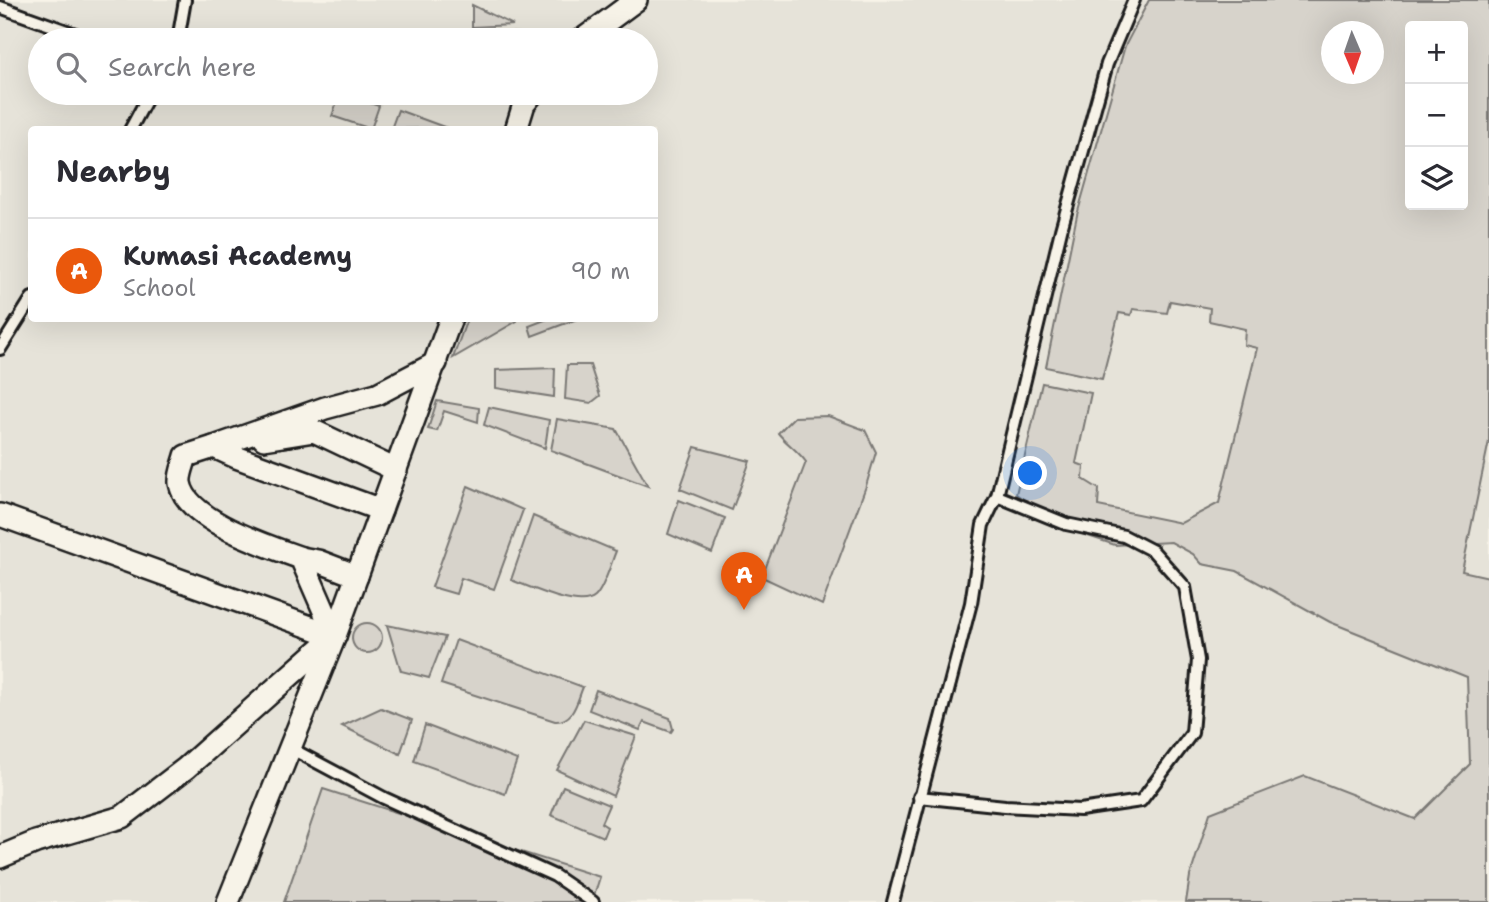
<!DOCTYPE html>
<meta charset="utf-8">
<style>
:root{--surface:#fff;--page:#f7f7f7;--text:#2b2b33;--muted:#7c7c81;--line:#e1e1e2;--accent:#ea580c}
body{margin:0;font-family:"Shantell Sans",sans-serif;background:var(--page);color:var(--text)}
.controls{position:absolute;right:21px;top:21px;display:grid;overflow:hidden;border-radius:7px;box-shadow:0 7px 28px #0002}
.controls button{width:63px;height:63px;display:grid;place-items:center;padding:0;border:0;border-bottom:2px solid var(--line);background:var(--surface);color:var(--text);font:35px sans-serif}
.compass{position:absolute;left:1321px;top:21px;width:63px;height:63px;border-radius:50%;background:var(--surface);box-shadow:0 7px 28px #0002;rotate:178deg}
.you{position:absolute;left:1031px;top:474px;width:24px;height:24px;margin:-18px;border:5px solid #fff;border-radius:50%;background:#1a73e8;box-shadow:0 0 0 10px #1a73e833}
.badge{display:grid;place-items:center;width:46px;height:46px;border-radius:50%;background:var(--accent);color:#fff;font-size:23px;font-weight:700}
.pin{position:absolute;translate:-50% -58px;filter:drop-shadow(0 2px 4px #0008)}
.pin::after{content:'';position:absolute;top:37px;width:24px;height:21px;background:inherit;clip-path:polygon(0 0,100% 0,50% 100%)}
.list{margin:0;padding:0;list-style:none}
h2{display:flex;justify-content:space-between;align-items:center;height:91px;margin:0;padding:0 28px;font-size:30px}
h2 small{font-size:23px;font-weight:400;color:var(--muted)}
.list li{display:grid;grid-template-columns:46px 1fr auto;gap:21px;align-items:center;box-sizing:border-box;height:105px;padding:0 28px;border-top:2px solid var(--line)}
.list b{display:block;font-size:26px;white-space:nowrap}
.list p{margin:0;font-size:23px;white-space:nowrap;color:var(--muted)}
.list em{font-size:23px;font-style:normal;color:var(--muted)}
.icon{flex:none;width:38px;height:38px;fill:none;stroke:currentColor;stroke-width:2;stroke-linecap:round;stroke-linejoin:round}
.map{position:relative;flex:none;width:1489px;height:902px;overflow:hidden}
.search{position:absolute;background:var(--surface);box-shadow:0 7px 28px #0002;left:28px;top:28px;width:630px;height:77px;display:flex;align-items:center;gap:18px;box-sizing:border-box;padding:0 24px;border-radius:38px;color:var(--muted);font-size:26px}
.panel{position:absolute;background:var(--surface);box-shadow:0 7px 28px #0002;left:28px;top:126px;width:630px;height:196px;border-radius:7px}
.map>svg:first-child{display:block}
.built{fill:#e6e3d9;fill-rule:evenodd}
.green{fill:#d7d3cb;stroke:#7a7874;stroke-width:2;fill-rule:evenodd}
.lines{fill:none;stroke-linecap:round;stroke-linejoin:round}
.lane-casing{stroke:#1c1c1c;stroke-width:16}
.street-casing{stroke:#1c1c1c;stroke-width:26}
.lane{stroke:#f7f3e8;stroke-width:10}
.street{stroke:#f7f3e8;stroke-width:21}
</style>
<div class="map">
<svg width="1489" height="902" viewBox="0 0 1489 902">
<rect width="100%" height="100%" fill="#f7f3e8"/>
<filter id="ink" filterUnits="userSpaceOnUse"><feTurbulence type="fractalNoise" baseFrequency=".0143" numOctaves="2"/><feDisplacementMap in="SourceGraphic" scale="14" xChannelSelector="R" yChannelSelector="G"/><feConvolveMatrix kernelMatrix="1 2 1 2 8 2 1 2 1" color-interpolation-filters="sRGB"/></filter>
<g filter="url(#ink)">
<path class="built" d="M 0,0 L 1489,0 L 1489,902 L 0,902 ZM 1410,26 L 1463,26 L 1463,205 L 1410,205 ZM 1332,32 L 1374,32 L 1374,74 L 1332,74 ZM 40,40 L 646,40 L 646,93 L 40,93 ZM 32,130 L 654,130 L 654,318 L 32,318 Z"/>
<g class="green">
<path d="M 1149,0 L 1489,0 L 1489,441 L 1462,571 L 1489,577 L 1489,902 L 1186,902 L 1190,876 L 1210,813 L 1305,776 L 1415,819 L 1470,764 L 1467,677 L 1330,622 L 1237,571 L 1202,564 L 1193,554 L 1171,542 L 1115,545 L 1064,528 L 1016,494 L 1042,383 L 1091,393 L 1076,463 L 1084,466 L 1083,479 L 1099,489 L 1098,506 L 1181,523 L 1219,503 L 1257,348 L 1244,345 L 1245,329 L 1209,321 L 1210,308 L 1170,301 L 1167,313 L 1133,309 L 1131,315 L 1119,313 L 1102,379 L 1046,367 L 1077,215 L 1125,46 ZM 1410,26 L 1463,26 L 1463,205 L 1410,205 ZM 1332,32 L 1374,32 L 1374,74 L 1332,74 Z"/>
<polygon points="472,5 513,25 472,27"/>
<polygon points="475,32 518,33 509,40 475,40"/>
<polygon points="340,93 379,106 371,129 332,116"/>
<polygon points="398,110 447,128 391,129"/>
<polygon points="550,318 577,318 577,319 532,336 529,326"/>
<polygon points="467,319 517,318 517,321 453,358"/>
<polygon points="567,365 590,365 600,396 591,403 565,399"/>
<polygon points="555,368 554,397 496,388 496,370"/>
<polygon points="437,401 479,408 478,422 444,411 437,431 428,429"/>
<polygon points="489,407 549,420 545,448 484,425"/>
<path d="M 828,416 L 865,430 L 876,452 L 866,486 L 822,605 L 762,577 L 806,462 C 797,450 787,444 778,433 L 794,417 Z"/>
<polygon points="557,419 616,429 648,486 551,450"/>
<polygon points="695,447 750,461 732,510 680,489"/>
<polygon points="468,486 523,510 494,589 461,578 456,594 432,587"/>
<polygon points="679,500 725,518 712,553 668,534"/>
<path d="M 533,516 L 616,551 C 611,563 604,589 595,597 C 579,611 529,586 511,580 Z"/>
<circle cx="367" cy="638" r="15"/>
<polygon points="387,625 445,637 429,678 401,671"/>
<path d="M 456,640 L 583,687 C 577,701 574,722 555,721 L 441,684 Z"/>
<polygon points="596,690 670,718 673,729 671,732 644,722 640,730 589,710"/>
<polygon points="381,708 412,720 400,754 342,726"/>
<polygon points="584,720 636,736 613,796 557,770"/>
<polygon points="425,725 517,760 505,794 414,761"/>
<polygon points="563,786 609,805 601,823 607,827 603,837 551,815"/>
<polygon points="323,789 600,877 592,902 284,902"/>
</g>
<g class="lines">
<g class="lane-casing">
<g id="lane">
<polyline points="0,7 92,40"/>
<polyline points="178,40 185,0"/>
<polyline points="130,130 150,93"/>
<polyline points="0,349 32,298"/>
<polyline points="290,748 384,798 555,876 593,902"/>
<polyline points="919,797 1005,806 1080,810 1141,801 1192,733 1198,660 1185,587 1153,551 1124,536 1066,524 997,496"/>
<polyline points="893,902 971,603 983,525 997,496 1061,230 1107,64 1134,0"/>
</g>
</g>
<g class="street-casing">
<g id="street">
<polyline points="582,40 636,0"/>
<polyline points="516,130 524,104 533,93"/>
<polyline points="264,439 314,431 396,470"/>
<polyline points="214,447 325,408 377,394 436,363"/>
<path d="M 0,515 L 335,636 L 301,558 C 269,546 186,521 180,483 C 179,475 184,464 186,456 L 214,447 L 236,457 L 381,510"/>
<polyline points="301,558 318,561 357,576"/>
<polyline points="0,857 36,842 122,817 186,768 331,639"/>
<polyline points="228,902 335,636 451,318"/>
</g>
</g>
<use href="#lane" class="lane"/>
<use href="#street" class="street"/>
</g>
</g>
</svg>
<div class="controls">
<button>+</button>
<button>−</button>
<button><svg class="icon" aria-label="layers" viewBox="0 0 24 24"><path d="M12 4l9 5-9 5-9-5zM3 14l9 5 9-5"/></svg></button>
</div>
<svg class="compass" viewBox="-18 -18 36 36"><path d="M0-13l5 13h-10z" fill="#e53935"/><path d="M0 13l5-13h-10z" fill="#7c7c81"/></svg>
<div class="you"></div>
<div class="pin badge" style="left:744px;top:610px">A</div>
<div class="search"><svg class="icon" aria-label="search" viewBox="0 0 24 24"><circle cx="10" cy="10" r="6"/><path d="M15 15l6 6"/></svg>Search here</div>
<section class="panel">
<h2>Nearby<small></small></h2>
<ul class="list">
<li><span class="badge">A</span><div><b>Kumasi Academy</b><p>School</p></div><em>90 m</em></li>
</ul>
</section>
</div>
